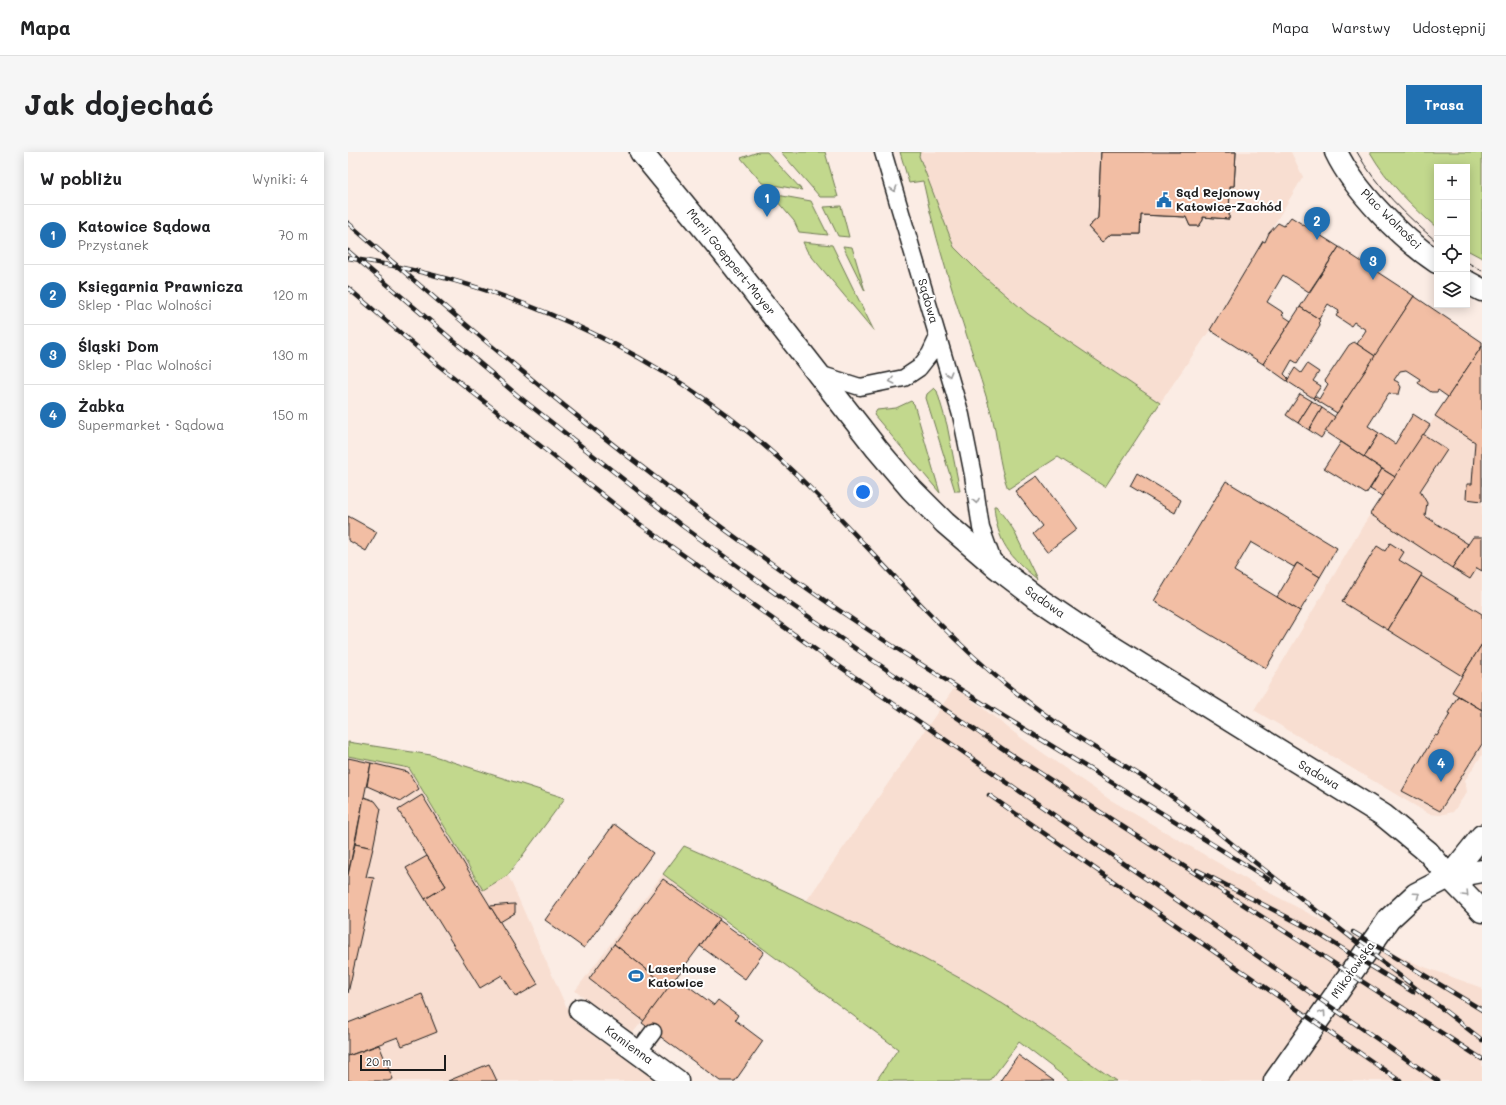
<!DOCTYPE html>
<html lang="pl">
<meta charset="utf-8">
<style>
:root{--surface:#fff;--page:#f6f6f6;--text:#202124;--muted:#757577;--line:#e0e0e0;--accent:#1f6fb2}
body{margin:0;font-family:Mali,sans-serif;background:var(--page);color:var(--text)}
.controls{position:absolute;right:12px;top:12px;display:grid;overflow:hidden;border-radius:0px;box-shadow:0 2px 10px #0003}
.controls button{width:36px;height:36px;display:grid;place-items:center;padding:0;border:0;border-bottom:1px solid var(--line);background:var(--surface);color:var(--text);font:20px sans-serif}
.scale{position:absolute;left:12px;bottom:10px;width:86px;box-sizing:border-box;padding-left:4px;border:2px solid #1c1c1c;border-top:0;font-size:11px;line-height:14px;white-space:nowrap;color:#1c1c1c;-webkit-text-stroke:3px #fff;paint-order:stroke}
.you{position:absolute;left:515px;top:340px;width:14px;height:14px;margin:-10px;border:3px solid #fff;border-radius:50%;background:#1a73e8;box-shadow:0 0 0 6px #1a73e833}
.badge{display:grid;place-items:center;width:26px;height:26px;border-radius:50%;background:var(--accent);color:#fff;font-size:13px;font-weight:700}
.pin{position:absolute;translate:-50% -33px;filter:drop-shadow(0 1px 2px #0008)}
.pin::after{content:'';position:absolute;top:21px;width:14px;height:12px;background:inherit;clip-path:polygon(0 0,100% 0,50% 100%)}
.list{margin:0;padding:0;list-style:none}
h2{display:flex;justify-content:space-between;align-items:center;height:52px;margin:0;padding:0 16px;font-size:17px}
h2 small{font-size:13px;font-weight:400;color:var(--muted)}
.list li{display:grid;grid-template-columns:26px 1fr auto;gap:12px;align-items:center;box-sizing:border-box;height:60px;padding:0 16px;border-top:1px solid var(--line)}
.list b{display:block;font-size:15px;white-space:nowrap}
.list p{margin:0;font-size:13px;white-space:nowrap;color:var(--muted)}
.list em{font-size:13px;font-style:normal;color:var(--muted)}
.icon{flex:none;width:22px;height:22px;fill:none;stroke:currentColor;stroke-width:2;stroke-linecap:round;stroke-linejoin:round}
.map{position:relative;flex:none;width:1134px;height:929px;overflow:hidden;border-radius:0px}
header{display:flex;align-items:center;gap:24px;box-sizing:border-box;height:56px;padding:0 20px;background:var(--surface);border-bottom:1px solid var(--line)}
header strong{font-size:19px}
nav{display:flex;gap:22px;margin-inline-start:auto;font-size:14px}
.intro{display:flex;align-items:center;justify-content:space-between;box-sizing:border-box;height:96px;padding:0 24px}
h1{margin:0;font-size:28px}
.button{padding:10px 18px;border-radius:0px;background:var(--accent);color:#fff;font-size:14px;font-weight:700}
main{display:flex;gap:24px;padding:0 24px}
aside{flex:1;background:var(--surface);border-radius:0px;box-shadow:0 2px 10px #0003}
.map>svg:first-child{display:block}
.built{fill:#f8ded1}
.green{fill:#c2d88d;stroke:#6f7a54}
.building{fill:#f2bea4;stroke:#1c1c1c}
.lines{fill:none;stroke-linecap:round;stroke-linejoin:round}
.service-casing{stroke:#1c1c1c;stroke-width:19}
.minor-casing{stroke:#1c1c1c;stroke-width:25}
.tertiary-casing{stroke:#1c1c1c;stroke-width:25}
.secondary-casing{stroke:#1c1c1c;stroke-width:25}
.service{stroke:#fff;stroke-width:16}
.minor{stroke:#fff;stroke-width:22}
.tertiary{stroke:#fff;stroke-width:22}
.secondary{stroke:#fff;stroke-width:22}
.tram{stroke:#1c1c1c;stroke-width:1}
.rail-casing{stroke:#1c1c1c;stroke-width:4.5}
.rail{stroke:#fff;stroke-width:3;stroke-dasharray:9;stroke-linecap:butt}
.oneway{stroke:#999}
.labels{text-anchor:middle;stroke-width:4;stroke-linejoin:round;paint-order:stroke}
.poi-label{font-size:12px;font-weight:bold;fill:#1c1c1c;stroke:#fff;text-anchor:start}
.street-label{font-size:12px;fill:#1c1c1c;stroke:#fff}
</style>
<header>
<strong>Mapa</strong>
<nav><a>Mapa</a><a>Warstwy</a><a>Udostępnij</a></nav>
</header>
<div class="intro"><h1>Jak dojechać</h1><a class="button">Trasa</a></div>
<main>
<aside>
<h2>W pobliżu<small>Wyniki: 4</small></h2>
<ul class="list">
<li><span class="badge">1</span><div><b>Katowice Sądowa</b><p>Przystanek</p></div><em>70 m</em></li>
<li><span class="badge">2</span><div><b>Księgarnia Prawnicza</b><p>Sklep · Plac Wolności</p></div><em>120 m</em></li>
<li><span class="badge">3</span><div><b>Śląski Dom</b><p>Sklep · Plac Wolności</p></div><em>130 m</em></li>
<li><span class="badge">4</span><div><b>Żabka</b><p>Supermarket · Sądowa</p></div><em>150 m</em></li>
</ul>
</aside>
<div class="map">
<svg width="1134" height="929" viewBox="0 0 1134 929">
<rect width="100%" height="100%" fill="#fbece4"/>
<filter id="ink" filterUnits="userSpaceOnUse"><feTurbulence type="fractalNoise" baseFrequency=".025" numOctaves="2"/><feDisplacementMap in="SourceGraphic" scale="8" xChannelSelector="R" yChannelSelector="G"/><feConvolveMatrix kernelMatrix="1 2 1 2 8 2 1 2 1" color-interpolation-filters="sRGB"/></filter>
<g filter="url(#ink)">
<g class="built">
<polygon points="572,0 943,0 955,25 862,178 812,251 680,162 632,121 606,95 571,4"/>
<polygon points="1134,195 1134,603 1117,628 1119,640 1105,660 1092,663 1081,662 906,558 1022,362"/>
<polygon points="607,535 672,585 761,647 920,740 1008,786 1074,814 1134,836 1134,929 768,929 676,865 596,817 459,748"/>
<polygon points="0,604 61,616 135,738 160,723 217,852 227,870 308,929 0,929"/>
<polygon points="315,722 373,765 285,881 227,839"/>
</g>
<g class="green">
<polygon points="410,0 419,0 454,38 414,31 393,6"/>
<polygon points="433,0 477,0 490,45 472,45"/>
<path d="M 552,0 L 572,0 L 571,4 L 606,95 L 632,121 L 680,162 L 812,251 L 757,335 L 710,305 L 660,337 C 650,312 650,283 642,257 C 619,181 591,106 575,29 L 561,31 Z"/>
<path d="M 1022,0 L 1134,0 L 1134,106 L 1119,98 L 1119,15 L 1089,15 L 1089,76 C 1064,54 1039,30 1022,0 Z"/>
<polygon points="423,42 463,49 480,83 451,80 446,69"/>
<polygon points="493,54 501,85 490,84 476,55"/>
<polygon points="455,90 484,93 526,179 459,99"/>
<polygon points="495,94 504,95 517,139"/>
<polygon points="586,236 589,239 599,273 612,339 607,339 578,246 579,242"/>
<polygon points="563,249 566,252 592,341 526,263 529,258 548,256"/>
<path d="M 646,354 L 648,354 L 665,377 L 689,427 C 662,405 649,390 646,354 Z"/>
<polygon points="0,590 83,603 217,646 160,723 135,738 61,616 0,604"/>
<path d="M 336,694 C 423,732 511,771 595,817 C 656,849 712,890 768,929 L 722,929 L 671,890 L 642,929 L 528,929 L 550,897 L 315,722 Z"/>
</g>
<g class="building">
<polygon points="753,0 796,0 796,27 819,28 820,0 888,0 886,34 882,34 881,67 855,65 855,68 851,74 842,74 838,65 793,63 792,82 763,82 754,90 740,75 750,66"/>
<polygon points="753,0 888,0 886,34 882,34 881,67 855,65 855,68 851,74 842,74 838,65 793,63 792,82 763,82 754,90 740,75 750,66"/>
<polygon points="943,65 991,95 961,140 935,123 919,150 936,161 934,163 943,169 915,212 862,178 915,89 917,90 921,81 930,71 936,74"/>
<polygon points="991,95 1066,144 1027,204 1009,192 1018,178 1006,170 1003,174 988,164 991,159 980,152 971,167 952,155"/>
<polygon points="1066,144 1134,190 1134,194 1100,245 1090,238 1089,240 1083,240 1070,231 1072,227 1058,218 1052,219 1046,228 1050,230 1053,235 1051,242 1045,242 1041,241 1020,274 1031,281 1016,305 977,279"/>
<polygon points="952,155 971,167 972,174 949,211 944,208 936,222 940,226 939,229 915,212"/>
<polygon points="1006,190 1027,204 989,261 965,246 967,244 971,247 980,232 977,229 1001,193"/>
<polygon points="1134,194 1134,349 1118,347 1119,332 1124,332 1127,290 1087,264"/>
<polygon points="959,212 971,220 965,229 973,234 965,246 939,229 947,216 953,221"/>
<polygon points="952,242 964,249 950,271 938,263"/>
<polygon points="964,249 974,256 961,278 950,271"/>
<polygon points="974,256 987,265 973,286 961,278"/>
<polygon points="1065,262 1082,273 1047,325 1016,305 1031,281 1047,292"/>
<polygon points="1075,282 1099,298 1072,339 1079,351 1077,364 1120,392 1104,416 1022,362"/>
<polygon points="993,290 1034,317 1018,342 976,316"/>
<polygon points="1034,317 1047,325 1034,344 1022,337"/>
<polygon points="789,321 833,348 827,361 782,334"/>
<polygon points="689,324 729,377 699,400 685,382 694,374 667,339"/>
<polygon points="878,329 989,396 972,425 949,411 946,415 903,390 886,419 952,459 918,516 806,449"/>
<polygon points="0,364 29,380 18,399 0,388"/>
<polygon points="1125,385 1134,385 1134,419 1129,416 1122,427 1104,416"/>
<polygon points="1042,391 1056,400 1051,408 1074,422 1040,478 994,450 1029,394 1037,399"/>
<polygon points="949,411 972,425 952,459 929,445"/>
<polygon points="1073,424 1134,462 1134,492 1114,524 1040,478"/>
<polygon points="1134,492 1134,558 1104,540"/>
<polygon points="1110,544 1134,558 1134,592 1092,659 1054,639 1087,583 1089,584 1102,562 1100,561"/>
<polygon points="0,606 23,611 0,723"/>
<polygon points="23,611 60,620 71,637 53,649 19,634"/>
<polygon points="74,643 190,832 168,845 154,823 132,836 77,747 98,734 50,658"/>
<polygon points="16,645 27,649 33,657 25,696 7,692"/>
<polygon points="266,672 305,701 236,796 197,768"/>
<polygon points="7,692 25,696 18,725 26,726 0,841 0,723"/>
<polygon points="79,704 98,734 77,747 58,716"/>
<polygon points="315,727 372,767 321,835 266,792"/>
<polygon points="165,752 167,752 167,761 152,770 142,754"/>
<polygon points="371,768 416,800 397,827 352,794"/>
<polygon points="266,792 321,835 296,869 241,827"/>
<polygon points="328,825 366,853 370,848 390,863 387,868 415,889 387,929 372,929 294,871"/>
<polygon points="74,842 89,880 54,894 50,885 0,904 0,871"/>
<polygon points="31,893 45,927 40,929 0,929 0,904"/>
<polygon points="670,903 706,929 652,929"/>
<polygon points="141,912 149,929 100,929"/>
</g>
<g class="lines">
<g class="service-casing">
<g id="service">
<polyline points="535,0 613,263 625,323 633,376 646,412"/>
<polyline points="471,222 512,235 556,226 571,216 582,202 590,185"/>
<polyline points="290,900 305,880"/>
</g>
</g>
<g class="minor-casing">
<polyline id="minor" points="232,858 329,929"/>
</g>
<g class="tertiary-casing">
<g id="tertiary">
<path d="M 988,0 C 1006,38 1054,87 1089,110"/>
<polyline points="1119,130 1134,138"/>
<polyline points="1101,725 1134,684"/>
<polyline points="1101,725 1134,759"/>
<polyline points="1101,725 1134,719"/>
</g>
</g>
<g class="secondary-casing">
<polyline id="secondary" points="293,0 375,100 529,297 563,337 597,371 647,414 686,444 735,477 1035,663 1080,700 1101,725 1068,742 1041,767 927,929"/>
</g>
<use href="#service" class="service"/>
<use href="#minor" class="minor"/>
<use href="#tertiary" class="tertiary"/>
<use href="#secondary" class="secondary"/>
<g class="tram">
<path d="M 1009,0 C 1028,35 1059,64 1089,90"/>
<polyline points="1119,110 1134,119"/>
</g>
<g class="rail-casing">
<g id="rail">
<path d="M 0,71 C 164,215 334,354 516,475 C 649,564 788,643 923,729"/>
<polyline points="0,99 169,243 333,373 435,447 658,599 1134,907"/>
<path d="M 0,106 C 169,131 330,207 453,327 C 522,394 582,470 656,531 C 680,550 704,569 730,585 C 757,603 786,618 813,637 C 850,662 883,692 918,719 C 990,775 1062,831 1134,888"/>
<polyline points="0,136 90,213 289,370 478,505 1090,929"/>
<polyline points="641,643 1052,929"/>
<polyline points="849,718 964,778 1065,840"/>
<polyline points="1005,780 1134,858"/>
</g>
</g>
<use href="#rail" class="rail"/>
</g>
<defs><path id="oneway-chevron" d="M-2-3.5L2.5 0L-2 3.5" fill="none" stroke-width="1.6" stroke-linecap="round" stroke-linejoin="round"/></defs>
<g class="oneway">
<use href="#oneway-chevron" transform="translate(546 37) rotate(73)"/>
<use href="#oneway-chevron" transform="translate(601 222) rotate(74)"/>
<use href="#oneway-chevron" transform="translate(544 229) rotate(166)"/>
<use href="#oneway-chevron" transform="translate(628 349) rotate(80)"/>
<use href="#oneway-chevron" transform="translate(1118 742) rotate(46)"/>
<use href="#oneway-chevron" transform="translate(1069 743) rotate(-35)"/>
<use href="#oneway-chevron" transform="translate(975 861) rotate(-55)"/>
</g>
</g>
<defs>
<g id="civic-bare" transform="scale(1.2)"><path d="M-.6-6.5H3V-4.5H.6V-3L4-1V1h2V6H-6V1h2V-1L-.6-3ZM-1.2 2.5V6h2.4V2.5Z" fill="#1f6fb2" stroke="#fff" stroke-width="2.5" paint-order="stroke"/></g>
<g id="stadium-bare" transform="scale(1.2)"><path d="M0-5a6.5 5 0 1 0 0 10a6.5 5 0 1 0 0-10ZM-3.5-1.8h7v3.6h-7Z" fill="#1f6fb2" stroke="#fff" stroke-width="2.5" paint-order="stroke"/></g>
</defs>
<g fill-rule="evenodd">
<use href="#civic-bare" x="816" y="48"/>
<use href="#stadium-bare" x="288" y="824"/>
</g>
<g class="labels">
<g class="poi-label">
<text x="828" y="45">Sąd Rejonowy<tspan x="828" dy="14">Katowice-Zachód</tspan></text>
<text x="300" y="821">Laserhouse<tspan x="300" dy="14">Katowice</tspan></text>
</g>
<g class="street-label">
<text transform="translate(1043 67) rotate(45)" y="4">Plac Wolności</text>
<text transform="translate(383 110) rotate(51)" y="4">Marii Goeppert-Mayer</text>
<text transform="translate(580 149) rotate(74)" y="4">Sądowa</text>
<text transform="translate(697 450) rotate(35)" y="4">Sądowa</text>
<text transform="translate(971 623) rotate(31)" y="4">Sądowa</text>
<text transform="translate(1005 818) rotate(-55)" y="4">Mikołowska</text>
<text transform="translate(281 893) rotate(36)" y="4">Kamienna</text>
</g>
</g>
</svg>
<div class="controls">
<button>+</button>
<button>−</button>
<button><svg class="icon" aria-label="locate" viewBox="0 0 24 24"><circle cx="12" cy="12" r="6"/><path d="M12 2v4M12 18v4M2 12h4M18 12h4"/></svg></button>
<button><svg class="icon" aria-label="layers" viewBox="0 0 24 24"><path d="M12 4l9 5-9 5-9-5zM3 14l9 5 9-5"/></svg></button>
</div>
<div class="scale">20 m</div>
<div class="you"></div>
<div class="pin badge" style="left:419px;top:65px">1</div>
<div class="pin badge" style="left:969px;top:88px">2</div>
<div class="pin badge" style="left:1025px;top:128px">3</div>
<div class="pin badge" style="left:1093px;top:630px">4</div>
</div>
</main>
